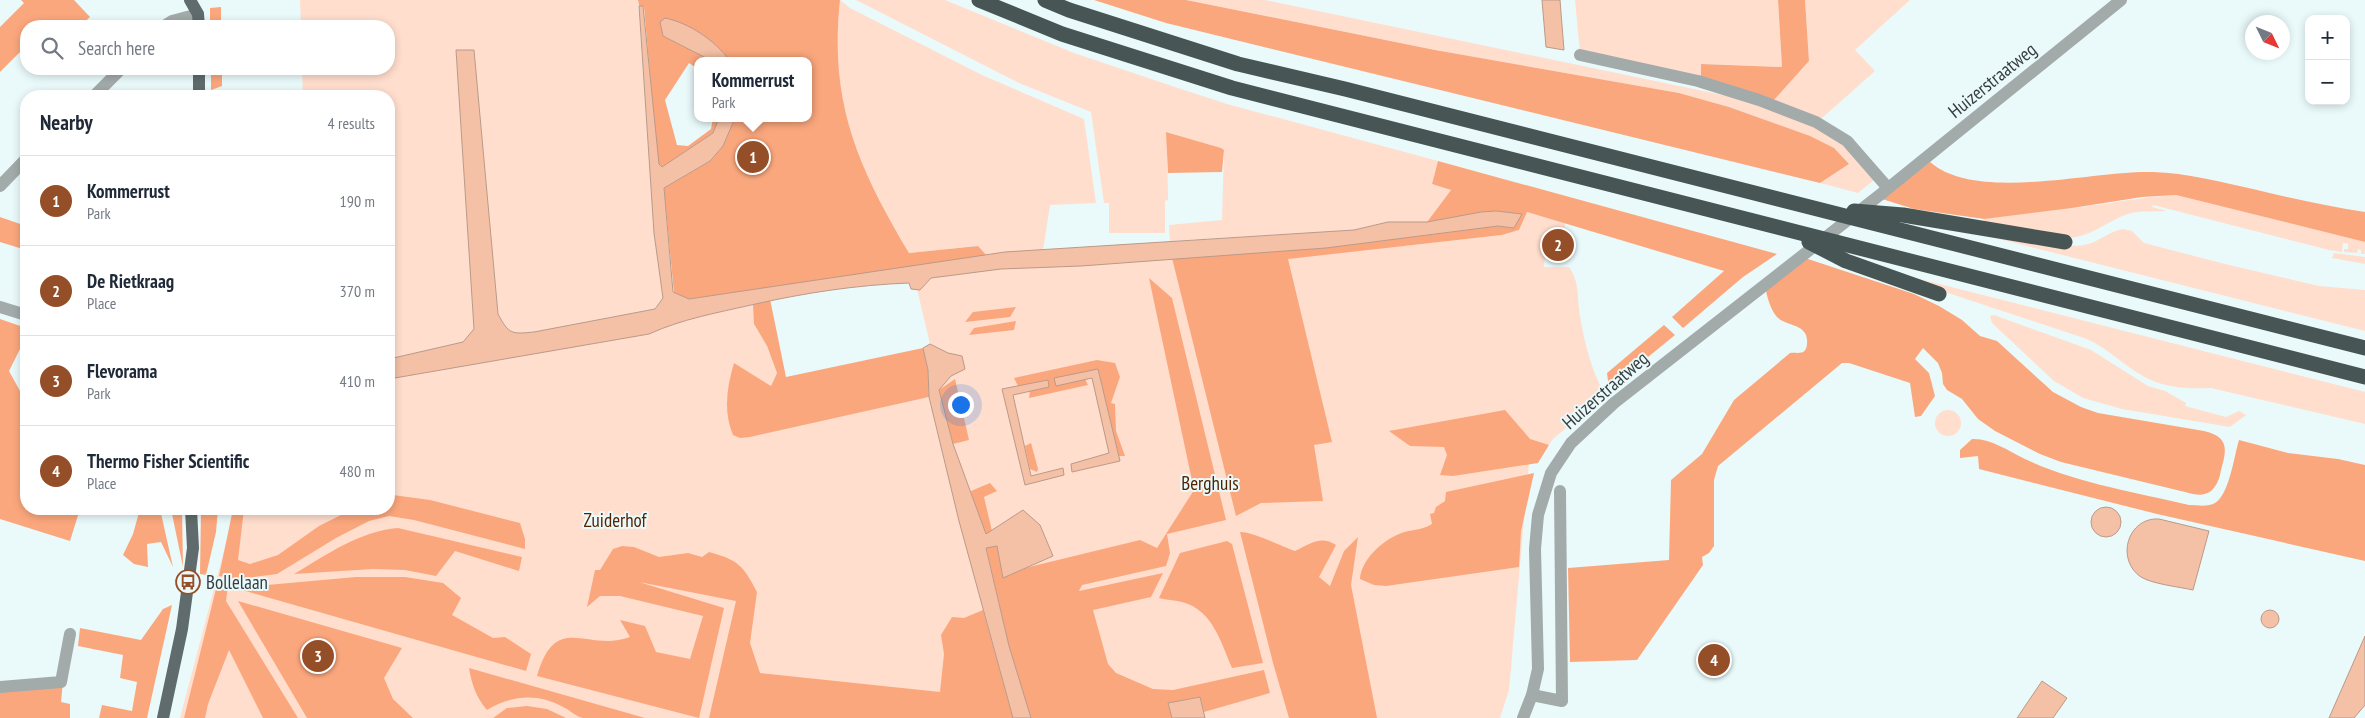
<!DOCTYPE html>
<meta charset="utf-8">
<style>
:root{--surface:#fff;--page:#f6f6f7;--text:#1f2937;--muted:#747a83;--line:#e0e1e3;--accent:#954f28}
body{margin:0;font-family:"PT Sans Narrow",sans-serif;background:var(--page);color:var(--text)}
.controls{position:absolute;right:15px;top:15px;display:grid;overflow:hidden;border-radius:10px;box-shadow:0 2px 8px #0003}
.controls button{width:45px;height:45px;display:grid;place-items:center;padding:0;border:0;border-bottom:1px solid var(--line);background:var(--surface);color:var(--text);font:25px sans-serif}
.compass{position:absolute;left:2245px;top:15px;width:45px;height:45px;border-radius:50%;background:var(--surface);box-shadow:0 2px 8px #0003;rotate:133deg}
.you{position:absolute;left:960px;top:404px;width:18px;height:18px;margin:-12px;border:4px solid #fff;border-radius:50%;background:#1a73e8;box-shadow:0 0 0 8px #1a73e833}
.badge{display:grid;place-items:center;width:32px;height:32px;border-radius:50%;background:var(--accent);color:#fff;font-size:16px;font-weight:700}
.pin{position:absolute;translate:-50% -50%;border:2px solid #fff;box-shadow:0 1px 5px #0006}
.popup{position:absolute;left:694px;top:57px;width:118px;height:65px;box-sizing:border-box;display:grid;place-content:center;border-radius:10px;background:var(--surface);filter:drop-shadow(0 1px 4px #0005);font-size:16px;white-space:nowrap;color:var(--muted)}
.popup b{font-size:19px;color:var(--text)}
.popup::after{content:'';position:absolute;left:50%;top:100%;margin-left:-10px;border:10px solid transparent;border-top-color:var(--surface)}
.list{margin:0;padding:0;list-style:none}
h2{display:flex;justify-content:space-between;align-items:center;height:65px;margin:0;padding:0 20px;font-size:21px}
h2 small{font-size:16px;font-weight:400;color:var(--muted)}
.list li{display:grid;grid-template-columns:32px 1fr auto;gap:15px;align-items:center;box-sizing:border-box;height:90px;padding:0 20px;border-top:1px solid var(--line)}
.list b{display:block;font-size:19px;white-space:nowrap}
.list p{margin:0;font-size:16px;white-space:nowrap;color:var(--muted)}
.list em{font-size:16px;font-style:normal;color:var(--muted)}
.icon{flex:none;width:28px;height:28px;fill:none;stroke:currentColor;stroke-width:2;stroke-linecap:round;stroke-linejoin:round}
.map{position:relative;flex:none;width:2365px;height:718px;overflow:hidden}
.search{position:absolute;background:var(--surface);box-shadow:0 2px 8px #0003;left:20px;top:20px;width:375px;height:55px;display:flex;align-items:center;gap:12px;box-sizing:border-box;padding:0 18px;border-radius:20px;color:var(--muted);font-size:19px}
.panel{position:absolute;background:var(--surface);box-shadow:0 2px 8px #0003;left:20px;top:90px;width:375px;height:425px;border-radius:20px}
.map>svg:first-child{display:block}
.green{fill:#ffdece}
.forest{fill:#fba77d}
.water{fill:#f4c1a7;stroke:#b98}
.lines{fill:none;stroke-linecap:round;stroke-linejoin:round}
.minor{stroke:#a3aaaa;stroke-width:12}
.major{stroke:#5f6b6c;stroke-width:12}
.highway{stroke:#475555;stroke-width:15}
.labels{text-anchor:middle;stroke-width:4;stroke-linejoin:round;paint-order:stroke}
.street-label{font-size:19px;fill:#373d3e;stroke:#eafafb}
.park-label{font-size:19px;fill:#552201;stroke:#eafafb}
.poi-label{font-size:19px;fill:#373d3e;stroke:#eafafb;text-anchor:start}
</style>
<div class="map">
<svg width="2365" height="718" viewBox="0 0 2365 718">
<rect width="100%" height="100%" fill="#eafafb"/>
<g class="green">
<path d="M 300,0 L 638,0 L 654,233 L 663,298 L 655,309 L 534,332 C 512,334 509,335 498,314 L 474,50 L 456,50 L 474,329 L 463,342 L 389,359 L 389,96 L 303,96 L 302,69 L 389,69 L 389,26 L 301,26 Z"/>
<path d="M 840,0 L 850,8 L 982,75 L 1084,119 L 1096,203 L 1050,205 L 1043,251 L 1005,252 L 987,256 L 977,246 L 909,253 C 858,167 829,103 840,0 Z"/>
<polygon points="856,0 945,0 1074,53 1178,88 1227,104 1438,161 1432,184 1451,190 1427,222 1388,222 1354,230 1170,241 1169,225 1222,220 1224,151 1220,148 1167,132 1168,200 1165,201 1165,233 1109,233 1109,203 1104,203 1091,112 1019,83"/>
<path d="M 1186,0 L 1265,0 L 1737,98 C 1769,108 1813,122 1840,143 C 1853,153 1864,168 1874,180 L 1858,193 L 1820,183 L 1849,164 L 1779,125 L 1729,107 L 1679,93 L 1435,50 Z"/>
<polygon points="1575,0 1778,0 1782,67 1702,64 1701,78 1580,53"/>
<polygon points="1805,0 1910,0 1855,50 1875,71 1821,119 1774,100 1809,61"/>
<path d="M 2176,195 L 2365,242 L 2365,254 L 2361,254 L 2361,250 L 2358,249 L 2357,253 L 2344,252 L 2344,249 L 2348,249 L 2348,243 L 2343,243 L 2342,252 L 2329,250 L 2153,205 L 2152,207 L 2167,211 C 2155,212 2140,210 2128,214 C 2105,222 2091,238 2065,238 L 1982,223 L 1984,219 C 2013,214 2043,212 2072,208 C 2107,204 2141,197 2176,195 Z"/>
<path d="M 1526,212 L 1565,223 L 1565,229 L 1552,228 L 1547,234 L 1544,267 L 1569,267 C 1580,282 1577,298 1580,316 C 1584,342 1592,372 1605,395 L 1553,439 L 1549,445 L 1542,443 L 1529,463 L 1509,690 L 1500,718 L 180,718 L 235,509 L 389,509 L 389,379 L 649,334 C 682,319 717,312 753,305 L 756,328 L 767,346 L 777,373 L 771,386 L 764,382 L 771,431 L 929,397 L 931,407 L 939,405 L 930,344 L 913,272 L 1289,241 L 1404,246 L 1502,235 L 1519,230 Z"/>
<path d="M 2123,229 L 2132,231 L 2144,243 L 2225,264 L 2319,286 L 2365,290 L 2365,331 L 1979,234 C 2007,238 2058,249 2084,245 C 2098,243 2109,231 2123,229 Z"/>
<polygon points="2334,253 2365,257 2365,264 2332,258"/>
<path d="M 1900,274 L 2365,392 L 2365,424 L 2211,388 C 2192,389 2171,388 2153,381 C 2129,371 2111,350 2087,339 L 1906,279 Z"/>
<polygon points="1994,315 2091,350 2148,386 2165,391 2186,403 2185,406 2226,417 2239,411 2246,415 2230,427 2122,409 2083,398 2054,381 1992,323 1990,316"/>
<circle cx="1948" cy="423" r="13"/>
</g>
<g class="forest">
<polygon points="21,0 74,0 90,17 80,26 53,26 49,22 45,26 26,26 26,46 0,72 0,27 24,3"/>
<path d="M 638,0 L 840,0 C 829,103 858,167 909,253 L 978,246 L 987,256 L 689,299 L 674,293 L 664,188 L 710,161 L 723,146 L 735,118 L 808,118 L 808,61 L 730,61 L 723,52 L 663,36 L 712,61 L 698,61 L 698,69 L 689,63 L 665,100 L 677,145 L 688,146 L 711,129 L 713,118 L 719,118 L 713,133 L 662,167 L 658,164 L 644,7 L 639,6 Z"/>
<polygon points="1094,0 1186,0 1435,50 1679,93 1729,107 1810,136 1834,148 1849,164 1820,183 1166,23"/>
<polygon points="1778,0 1805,0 1809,61 1774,100 1701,78 1701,64 1782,67"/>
<polygon points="221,7 221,26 210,26 210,8"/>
<polygon points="211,69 222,69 222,86 211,90"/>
<polygon points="1166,132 1221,148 1224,150 1222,172 1168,173"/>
<polygon points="1438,161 1777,254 1743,277 1683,328 1672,317 1724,271 1527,212 1519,230 1502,235 1288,259 1332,442 1314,445 1323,501 1261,503 1236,516 1172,258 1326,248 1498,226 1514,228 1521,214 1496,211 1427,222 1451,190 1432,184"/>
<path d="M 1930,162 C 1977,203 2092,170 2153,172 C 2187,173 2220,182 2253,189 C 2290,198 2327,206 2365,212 L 2365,242 L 2176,195 L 2142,197 L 2072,208 L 1984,219 L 1914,209 L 1882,199 Z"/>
<polygon points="0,217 26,226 26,250 0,242"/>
<path d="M 1805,258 L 1914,294 L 1939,306 L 1962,320 L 1980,336 L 1997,341 L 2053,392 L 2081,407 L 2098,413 L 2204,431 C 2229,437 2227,449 2221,470 C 2220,477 2217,486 2211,491 C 2204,496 2197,495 2189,493 L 2061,462 L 2040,454 L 1995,431 L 1978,419 L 1962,399 L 1947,390 L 1943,384 L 1942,373 L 1938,363 L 1923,348 L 1915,359 L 1929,373 L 1935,396 L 1921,416 L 1915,417 L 1910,383 L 1849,363 L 1842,363 L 1718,466 L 1714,480 L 1714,546 L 1709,553 L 1702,557 L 1703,565 L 1637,660 L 1570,662 L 1568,568 L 1669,560 L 1671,480 L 1702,454 L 1734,400 L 1790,353 C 1798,352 1806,356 1807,344 C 1809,323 1787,327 1777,317 C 1771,310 1768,300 1766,291 Z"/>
<polygon points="1149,278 1172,298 1226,520 1167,534 1170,553 1166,566 1082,585 1079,591 1163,573 1151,597 1093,610 1108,664 1116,673 1153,689 1173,690 1264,670 1270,693 1204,712 1200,697 1168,703 1172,718 1031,718 1009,646 986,547 997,546 1003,577 1029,567 1140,540 1157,548 1194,490"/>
<path d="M 770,299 L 786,377 L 923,348 L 928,370 L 929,397 L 750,437 L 740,438 L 733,435 C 723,411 727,387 734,363 L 771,386 L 777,373 L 767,346 L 754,324 L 753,305 Z"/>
<polygon points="1016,307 1010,317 965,322 973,312"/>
<polygon points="0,319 26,328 26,337 9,371 26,402 26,509 80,509 70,541 0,519"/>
<polygon points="1016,321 1014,330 969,335 974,328"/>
<polygon points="1664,325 1675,335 1609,389 1607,373"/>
<polygon points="1097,360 1115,363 1120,377 1111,403 1115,404 1116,431 1125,456 1119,456 1098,369 1056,386 1085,379 1088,385 1029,398 1030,391 1049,387 1048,380 1018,386 1014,378"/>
<polygon points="955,379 969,440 953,444 939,390"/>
<polygon points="1505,410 1530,439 1549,445 1538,463 1453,476 1440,475 1447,455 1444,447 1410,446 1389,431"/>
<path d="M 1972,439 C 1990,438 2009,451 2025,459 C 2076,483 2135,492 2189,505 C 2197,505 2205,507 2213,504 C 2229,498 2234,456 2239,440 L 2288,453 L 2338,459 L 2365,465 L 2365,561 L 2157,514 L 1979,469 L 1978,456 L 1960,458 L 1960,450 Z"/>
<polygon points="1031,443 1038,469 1037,472 1030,469 1025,446"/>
<path d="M 1534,473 L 1521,531 L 1519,567 L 1386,586 L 1374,585 L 1360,579 C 1361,560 1382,541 1399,534 C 1410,529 1421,531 1432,524 L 1430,514 L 1434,513 L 1436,507 L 1445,501 L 1446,492 Z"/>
<polygon points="990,483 997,491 984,497 992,531 986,534 977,514 971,491"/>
<polygon points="393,495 430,500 520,523 525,539 525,549 414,520 389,516 369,521 336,538 277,574 240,579 219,576 233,509 244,509 238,560 250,564 278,555 319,526 353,509 389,509 389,497"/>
<polygon points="140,509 160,509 173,567 161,542 147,544 148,567 134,564 123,555 133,534"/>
<polygon points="171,509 182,509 183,567"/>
<polygon points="201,509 218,509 216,532 206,575 200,574"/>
<path d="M 398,528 L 522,557 L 519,571 L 455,551 L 436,576 L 405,570 L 373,569 L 294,574 C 326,555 360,531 398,528 Z"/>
<path d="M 1240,532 C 1254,532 1280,546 1295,551 C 1310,544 1321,535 1336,545 L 1319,577 L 1330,586 L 1344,551 L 1358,537 L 1351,585 L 1377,718 L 1289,718 L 1273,663 Z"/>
<path d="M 1227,541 L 1232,544 L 1263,663 L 1232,668 C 1221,643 1213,610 1182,602 C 1174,600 1166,600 1159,598 L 1180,553 Z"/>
<path d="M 622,546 L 634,547 L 659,557 L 688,553 L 702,557 L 709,552 C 738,560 743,565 757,592 L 750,643 L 760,673 L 940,692 L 944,654 L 941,635 L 952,617 L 964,618 L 983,610 L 1013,718 L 709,718 L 736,601 L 639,582 L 724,608 L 699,718 L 537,676 C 556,610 587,653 630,637 L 620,620 L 645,626 L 656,652 L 690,659 L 703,616 L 620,596 L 600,596 L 587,607 L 595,570 L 600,570 L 613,549 Z"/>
<polygon points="356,577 405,577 443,583 461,598 452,615 493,638 505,637 531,654 526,671 228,586 226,601 298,718 263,718 229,650 208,704 205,718 184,718 217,585 256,586"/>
<polygon points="238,601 402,648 384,678 393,699 413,718 307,718"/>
<polygon points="172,605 147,718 99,718 102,705 132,711 137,682 120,678 123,655 78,646 80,628 141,640 163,609"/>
<path d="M 469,668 L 645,718 C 625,718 603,718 583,718 C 576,717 570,710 563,707 C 538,693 511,695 487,710 C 476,697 472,685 469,668 Z"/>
<polygon points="63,681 61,702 70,704 70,718 0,718 0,683"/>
<polygon points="527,706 547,709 566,718 493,718 507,708"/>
</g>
<g class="water">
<polygon points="1542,0 1560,0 1564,50 1546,47"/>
<path d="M 639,6 L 643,6 L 659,164 L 662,167 L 713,133 L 719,118 L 735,118 L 723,146 L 710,161 L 664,188 L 673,292 L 689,299 L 1005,252 L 1354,230 L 1388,222 L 1427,222 L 1481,212 L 1496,211 L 1522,214 L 1514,228 L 1498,226 L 1326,248 L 1081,266 L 1001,269 L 931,278 L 920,290 L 911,289 L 909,283 C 856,285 804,293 751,305 C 716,313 682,319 649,334 L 389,379 L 389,359 L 463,342 L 474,329 L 456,50 L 474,50 L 498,314 C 509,335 512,334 534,332 L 655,309 L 663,298 L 654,233 Z"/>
<path d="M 665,18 C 689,23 715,40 730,61 L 712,61 L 663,36 L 660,22 Z"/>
<polygon points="930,344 948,353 962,356 965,369 951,376 939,390 953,444 986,534 1023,510 1040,525 1053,556 1003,578 997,546 986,548 1009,646 1031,718 1013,718 959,521 929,397 928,370 923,348"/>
<polygon points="1098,369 1120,461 1072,472 1071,464 1109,453 1092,378 1056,386 1054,378"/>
<polygon points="1048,380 1049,387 1013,395 1031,476 1063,468 1064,475 1025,485 1002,389"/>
<circle cx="2106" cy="522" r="15"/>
<path d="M 2159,519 L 2209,531 L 2193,590 C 2180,587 2152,584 2141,577 C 2115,559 2128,517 2159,519 Z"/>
<circle cx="2270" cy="619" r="9"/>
<polygon points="2365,636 2365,705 2354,718 2329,718"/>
<polygon points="2042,681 2067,698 2053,718 2017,718"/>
<polygon points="1200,697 1205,718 1172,718 1168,703"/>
</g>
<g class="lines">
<g class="minor">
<polyline points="164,26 172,21 198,14"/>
<polyline points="1580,55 1698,81 1759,100 1816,122 1847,141 1888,188"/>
<polyline points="94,96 121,69"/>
<polyline points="0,186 26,159"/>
<polyline points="0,307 26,315"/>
<polyline points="0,687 61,682 70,634"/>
<polyline points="1532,695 1562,701 1560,491"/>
<polyline points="1523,718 1532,695 1538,669 1535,549 1538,515 1551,473 1571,443 1614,403 1881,194 2121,0"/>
</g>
<g class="major">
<polyline points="190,0 198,14 199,26"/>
<polyline points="199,96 199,69"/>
<polyline points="163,718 182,629 193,548 191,509"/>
</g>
<g class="highway">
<polyline points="979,0 1062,34 1232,88 2365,377"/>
<polyline points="1045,0 1069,10 1238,64 1345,89 2365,348"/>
<polyline points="1854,211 1903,215 2065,242"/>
<polyline points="1809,242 1846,261 1939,294"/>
</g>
</g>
<defs>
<g id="bus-ring" transform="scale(1.25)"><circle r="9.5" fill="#eafafb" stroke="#954f28" stroke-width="1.5"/><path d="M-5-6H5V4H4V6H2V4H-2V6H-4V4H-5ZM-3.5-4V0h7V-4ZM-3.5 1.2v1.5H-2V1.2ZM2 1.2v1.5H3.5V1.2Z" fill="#954f28"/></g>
</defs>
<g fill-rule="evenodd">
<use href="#bus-ring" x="188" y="582"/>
</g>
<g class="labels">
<g class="street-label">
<text transform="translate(1992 80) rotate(-39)" y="7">Huizerstraatweg</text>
<text transform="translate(1605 390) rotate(-41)" y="7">Huizerstraatweg</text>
</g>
<g class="park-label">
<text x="1210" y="490">Berghuis</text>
<text x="615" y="527">Zuiderhof</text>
</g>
<g class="poi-label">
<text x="206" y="589">Bollelaan</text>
</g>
</g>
</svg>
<div class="controls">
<button>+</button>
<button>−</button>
</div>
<svg class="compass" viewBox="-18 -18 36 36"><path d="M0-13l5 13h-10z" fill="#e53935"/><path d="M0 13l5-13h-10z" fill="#747a83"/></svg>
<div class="you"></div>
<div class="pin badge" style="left:753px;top:157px">1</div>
<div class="popup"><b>Kommerrust</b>Park</div>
<div class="pin badge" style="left:1558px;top:245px">2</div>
<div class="pin badge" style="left:318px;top:656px">3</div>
<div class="pin badge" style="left:1714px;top:660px">4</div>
<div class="search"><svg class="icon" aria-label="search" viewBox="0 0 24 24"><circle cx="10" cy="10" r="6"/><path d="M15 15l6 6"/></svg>Search here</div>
<section class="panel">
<h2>Nearby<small>4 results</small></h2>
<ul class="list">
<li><span class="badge">1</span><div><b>Kommerrust</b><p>Park</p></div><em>190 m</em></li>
<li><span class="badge">2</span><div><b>De Rietkraag</b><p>Place</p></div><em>370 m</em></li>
<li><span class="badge">3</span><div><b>Flevorama</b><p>Park</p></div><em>410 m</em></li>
<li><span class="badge">4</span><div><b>Thermo Fisher Scientific</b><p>Place</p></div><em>480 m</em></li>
</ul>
</section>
</div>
